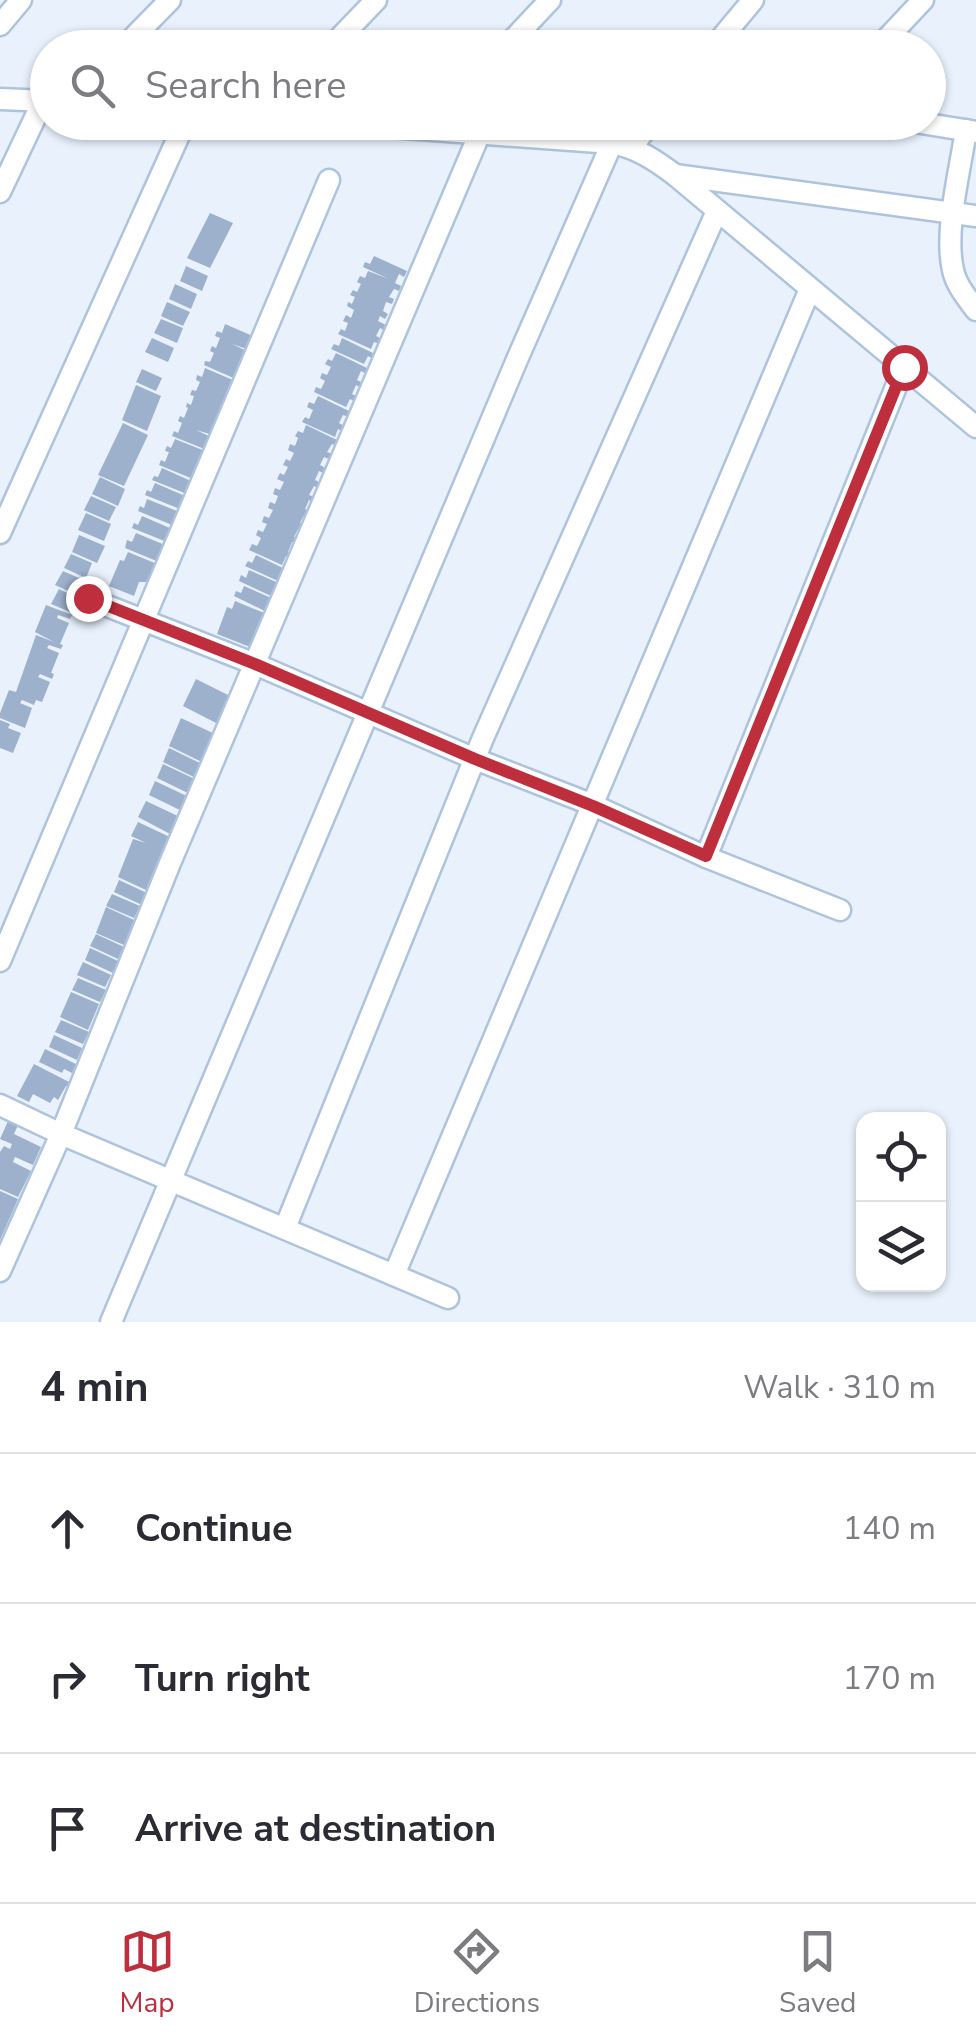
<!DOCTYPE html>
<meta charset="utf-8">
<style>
:root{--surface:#fff;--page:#f2f2f3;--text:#2b2b33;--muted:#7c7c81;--line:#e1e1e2;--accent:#be2e3d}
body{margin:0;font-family:"Nunito Sans",sans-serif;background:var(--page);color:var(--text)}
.controls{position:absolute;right:30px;bottom:30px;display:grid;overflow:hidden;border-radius:20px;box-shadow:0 2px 8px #0004}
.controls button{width:90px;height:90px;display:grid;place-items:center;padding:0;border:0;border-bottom:2px solid var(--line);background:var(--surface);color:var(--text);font:50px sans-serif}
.stop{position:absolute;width:30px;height:30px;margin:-22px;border:8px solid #be2e3d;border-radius:50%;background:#fff}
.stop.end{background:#be2e3d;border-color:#fff;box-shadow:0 2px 10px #0008}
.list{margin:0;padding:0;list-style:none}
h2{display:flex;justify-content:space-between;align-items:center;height:130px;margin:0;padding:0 40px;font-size:42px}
h2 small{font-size:32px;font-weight:400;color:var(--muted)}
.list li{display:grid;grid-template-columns:65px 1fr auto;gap:30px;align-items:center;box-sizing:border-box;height:150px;padding:0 40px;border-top:2px solid var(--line)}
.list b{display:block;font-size:38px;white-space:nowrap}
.list em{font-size:32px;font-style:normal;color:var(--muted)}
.icon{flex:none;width:55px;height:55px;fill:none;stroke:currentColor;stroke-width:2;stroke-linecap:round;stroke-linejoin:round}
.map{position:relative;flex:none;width:976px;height:1322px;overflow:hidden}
.search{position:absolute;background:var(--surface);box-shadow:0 2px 8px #0004;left:30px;right:30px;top:30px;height:110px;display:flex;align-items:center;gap:25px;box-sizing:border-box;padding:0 35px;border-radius:55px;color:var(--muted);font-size:38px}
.sheet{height:580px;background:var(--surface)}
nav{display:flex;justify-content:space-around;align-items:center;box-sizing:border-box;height:140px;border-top:2px solid var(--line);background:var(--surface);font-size:28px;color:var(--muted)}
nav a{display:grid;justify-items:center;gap:5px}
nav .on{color:var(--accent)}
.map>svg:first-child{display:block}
.building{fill:#9db1cc}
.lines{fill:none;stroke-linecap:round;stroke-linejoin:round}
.minor-casing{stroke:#aec3de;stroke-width:25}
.minor{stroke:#fff;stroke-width:20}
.route{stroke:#be2e3d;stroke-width:12}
</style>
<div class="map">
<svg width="976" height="1322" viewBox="0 0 976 1322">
<rect width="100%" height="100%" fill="#e8f1fc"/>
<g class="building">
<polygon points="210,213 233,223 210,268 187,258"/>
<polygon points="374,256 407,271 404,277 399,274 395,283 401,286 399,291 394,289 389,297 394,299 392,304 386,302 383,311 388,314 385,319 380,316 378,321 388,326 385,331 380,328 376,336 382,339 380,344 374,342 371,349 338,334 341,329 345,331 348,323 343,321 346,315 351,318 354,310 347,306 348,302 352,304 355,297 350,295 353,290 357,292 361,284 357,282 360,276 365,278 368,271 389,279 363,267 365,262 370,264"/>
<polygon points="186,266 208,276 202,291 180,281"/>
<polygon points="175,284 197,294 191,309 169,299"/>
<polygon points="167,302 190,312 183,326 161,316"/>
<polygon points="161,319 183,328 177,343 154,333"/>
<polygon points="225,324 255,337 250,350 232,344 249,352 238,380 204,365 205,361 210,362 214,353 210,351 212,346 216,348 220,338 215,336 217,331 222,333"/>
<polygon points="152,338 174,348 168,362 145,352"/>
<polygon points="342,338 375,354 373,359 368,356 364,364 331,349 334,344 339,346"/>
<polygon points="336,353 369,369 367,374 361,371 357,380 363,383 361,388 356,385 352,394 358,397 356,402 350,399 346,407 314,392 316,387 321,389 325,381 320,378 322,373 327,375 331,367 325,364 328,359 332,361"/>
<polygon points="205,368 235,381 213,435 196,430 211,437 207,450 172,436 174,431 178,433 182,423 178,421 180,416 184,418 188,408 186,407 187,403 191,405 194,396 190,395 192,390 196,391 200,382 196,380 197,375 202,377"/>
<polygon points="142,369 162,378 156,391 136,382"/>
<polygon points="136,385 161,396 147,431 122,420"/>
<polygon points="318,396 351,412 349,417 343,415 339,423 346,427 344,432 338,429 335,437 302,422 305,417 309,419 313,410 307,407 309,402 314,404"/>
<polygon points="123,423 148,435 124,486 98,475"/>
<polygon points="306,425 339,441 337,446 332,444 327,452 332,454 329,459 324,457 320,465 327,469 325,474 319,471 315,480 321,483 319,489 314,486 309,495 317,498 314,503 309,500 305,509 312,512 309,517 304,515 300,523 306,526 304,531 298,529 294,537 300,540 297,545 292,542 288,552 294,554 291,559 286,556 282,565 249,550 252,544 257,546 261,538 256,535 258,530 263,532 267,524 262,522 264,516 269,518 273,510 268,508 270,502 275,504 278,496 273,494 275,488 280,490 284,482 277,479 280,473 284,475 288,467 283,465 286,459 290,461 294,453 288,450 290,444 295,446 298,438 295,436 298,431 303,433"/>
<polygon points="175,439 205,451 193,479 159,465 161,460 165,462 169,452 165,451 167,446 171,448"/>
<polygon points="162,468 191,481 187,494 152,480 154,476 158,477"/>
<polygon points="100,477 125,489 118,506 92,494"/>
<polygon points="155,483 185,496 180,509 145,495 147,490 151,492"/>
<polygon points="91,496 116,507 109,521 84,510"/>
<polygon points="147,499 177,511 172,525 138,511 140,506 144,508"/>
<polygon points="86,513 111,524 104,541 78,530"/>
<polygon points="142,516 172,529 167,542 132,528 134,523 138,525"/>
<polygon points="136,533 165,545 159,562 125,548 127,540 132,542"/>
<polygon points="79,535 105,546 97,563 72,552"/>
<polygon points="128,552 157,564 150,582 139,582 134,596 109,586 120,560 124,561"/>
<polygon points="71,554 92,563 86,578 64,568"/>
<polygon points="256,555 289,571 287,576 282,574 278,581 245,566 248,561 252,563"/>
<polygon points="249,570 283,585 280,591 275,588 271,596 239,581 241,575 246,578"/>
<polygon points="63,571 81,579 75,594 55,585"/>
<polygon points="244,586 278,601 267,612 234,596 236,591 241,593"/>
<polygon points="59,589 77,598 70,612 51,604"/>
<polygon points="235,601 269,615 266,622 261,620 250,647 217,634 227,607 232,609"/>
<polygon points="46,605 72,615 70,619 58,615 57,618 69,623 60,644 63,645 61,649 49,645 47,648 59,653 51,673 54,674 52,679 40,674 38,677 50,682 42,702 36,700 34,705 22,700 20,703 32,708 25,728 0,718 0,713 9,690 16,692 36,635 54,642 35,632"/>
<polygon points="196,679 232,697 218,724 183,706"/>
<polygon points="181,718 217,735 204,763 169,746"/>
<polygon points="0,720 10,724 8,728 21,733 13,753 0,748"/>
<polygon points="169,748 204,765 198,779 163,762"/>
<polygon points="163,764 199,781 192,795 157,778"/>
<polygon points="155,781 191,798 184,812 149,795"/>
<polygon points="146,801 182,818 174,836 138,817"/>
<polygon points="138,822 174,839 167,853 162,851 146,890 118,877 133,839 146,843 131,836"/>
<polygon points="119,880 147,893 142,905 114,892"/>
<polygon points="112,894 140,906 134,918 106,906"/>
<polygon points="106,907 134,920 124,945 96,933"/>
<polygon points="96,934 124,947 118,959 90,946"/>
<polygon points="90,948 118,961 113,973 85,960"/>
<polygon points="83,962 111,975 105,987 77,975"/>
<polygon points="78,978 106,990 100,1002 72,990"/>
<polygon points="71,992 99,1004 88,1030 60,1017"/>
<polygon points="61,1020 89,1032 83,1044 55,1032"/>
<polygon points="54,1035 82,1048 77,1060 49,1047"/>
<polygon points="45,1049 76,1064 72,1073 64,1069 62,1073 39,1062"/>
<polygon points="34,1064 71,1083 69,1087 66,1086 58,1100 54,1097 50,1103 33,1094 29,1102 17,1096"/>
<polygon points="9,1119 19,1123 14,1134 41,1147 33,1165 15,1157 13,1162 31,1171 18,1197 0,1189 0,1152 4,1146 10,1149 12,1144 0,1139"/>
<polygon points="0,1191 18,1199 0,1240"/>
</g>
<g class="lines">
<g class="minor-casing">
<g id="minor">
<polyline points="0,25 21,0"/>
<polyline points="123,48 170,0"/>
<polyline points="330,48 376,0"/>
<polyline points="505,48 550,0"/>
<polyline points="713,48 753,0"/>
<polyline points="878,48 923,0"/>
<polyline points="0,99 48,101"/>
<path d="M 321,122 L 612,143 C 637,148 655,160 675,175 L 976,427"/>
<polyline points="915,122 976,132"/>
<path d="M 966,130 C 960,171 944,231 953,270 C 956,285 967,298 976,310"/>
<polyline points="632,147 651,122"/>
<polyline points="675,175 976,216"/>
<polyline points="0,192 43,101"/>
<polyline points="0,533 185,122"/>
<polyline points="87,598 255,664 475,759 593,805 706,857 840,910"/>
<polyline points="706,857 904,367"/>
<polyline points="0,961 329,180"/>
<polyline points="0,1105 61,1134 448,1298"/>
<polyline points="285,1228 483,738 717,211"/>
<polyline points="0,1271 61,1134 170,863 479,135"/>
<polyline points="394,1275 810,289"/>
<polyline points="111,1322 516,362 612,143"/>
</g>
</g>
<use href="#minor" class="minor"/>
</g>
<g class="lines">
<polyline class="route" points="88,598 255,664 475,759 593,806 706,856 904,367"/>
</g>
</svg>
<div class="controls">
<button><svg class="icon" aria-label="locate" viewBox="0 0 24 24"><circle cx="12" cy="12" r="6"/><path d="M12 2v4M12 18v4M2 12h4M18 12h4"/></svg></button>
<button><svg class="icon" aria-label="layers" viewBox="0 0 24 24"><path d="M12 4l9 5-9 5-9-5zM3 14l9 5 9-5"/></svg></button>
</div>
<div class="stop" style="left:904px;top:367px"></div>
<div class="stop end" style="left:88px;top:598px"></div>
<div class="search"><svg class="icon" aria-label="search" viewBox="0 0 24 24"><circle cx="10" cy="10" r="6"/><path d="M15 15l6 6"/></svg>Search here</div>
</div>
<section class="sheet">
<h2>4 min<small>Walk · 310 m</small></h2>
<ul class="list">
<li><svg class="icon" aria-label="ahead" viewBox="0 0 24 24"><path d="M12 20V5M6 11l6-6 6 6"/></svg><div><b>Continue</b></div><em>140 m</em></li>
<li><svg class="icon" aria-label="right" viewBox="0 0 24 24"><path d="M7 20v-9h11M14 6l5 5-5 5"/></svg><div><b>Turn right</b></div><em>170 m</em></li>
<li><svg class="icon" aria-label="arrive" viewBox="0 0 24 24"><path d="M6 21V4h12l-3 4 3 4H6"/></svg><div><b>Arrive at destination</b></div></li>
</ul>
</section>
<nav>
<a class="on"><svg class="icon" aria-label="map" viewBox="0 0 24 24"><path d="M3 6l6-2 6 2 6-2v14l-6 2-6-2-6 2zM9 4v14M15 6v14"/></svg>Map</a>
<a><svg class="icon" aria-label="directions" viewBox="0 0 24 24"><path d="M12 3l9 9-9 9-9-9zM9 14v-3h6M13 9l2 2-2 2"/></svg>Directions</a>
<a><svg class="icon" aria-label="saved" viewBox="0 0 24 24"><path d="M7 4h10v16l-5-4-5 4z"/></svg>Saved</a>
</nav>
